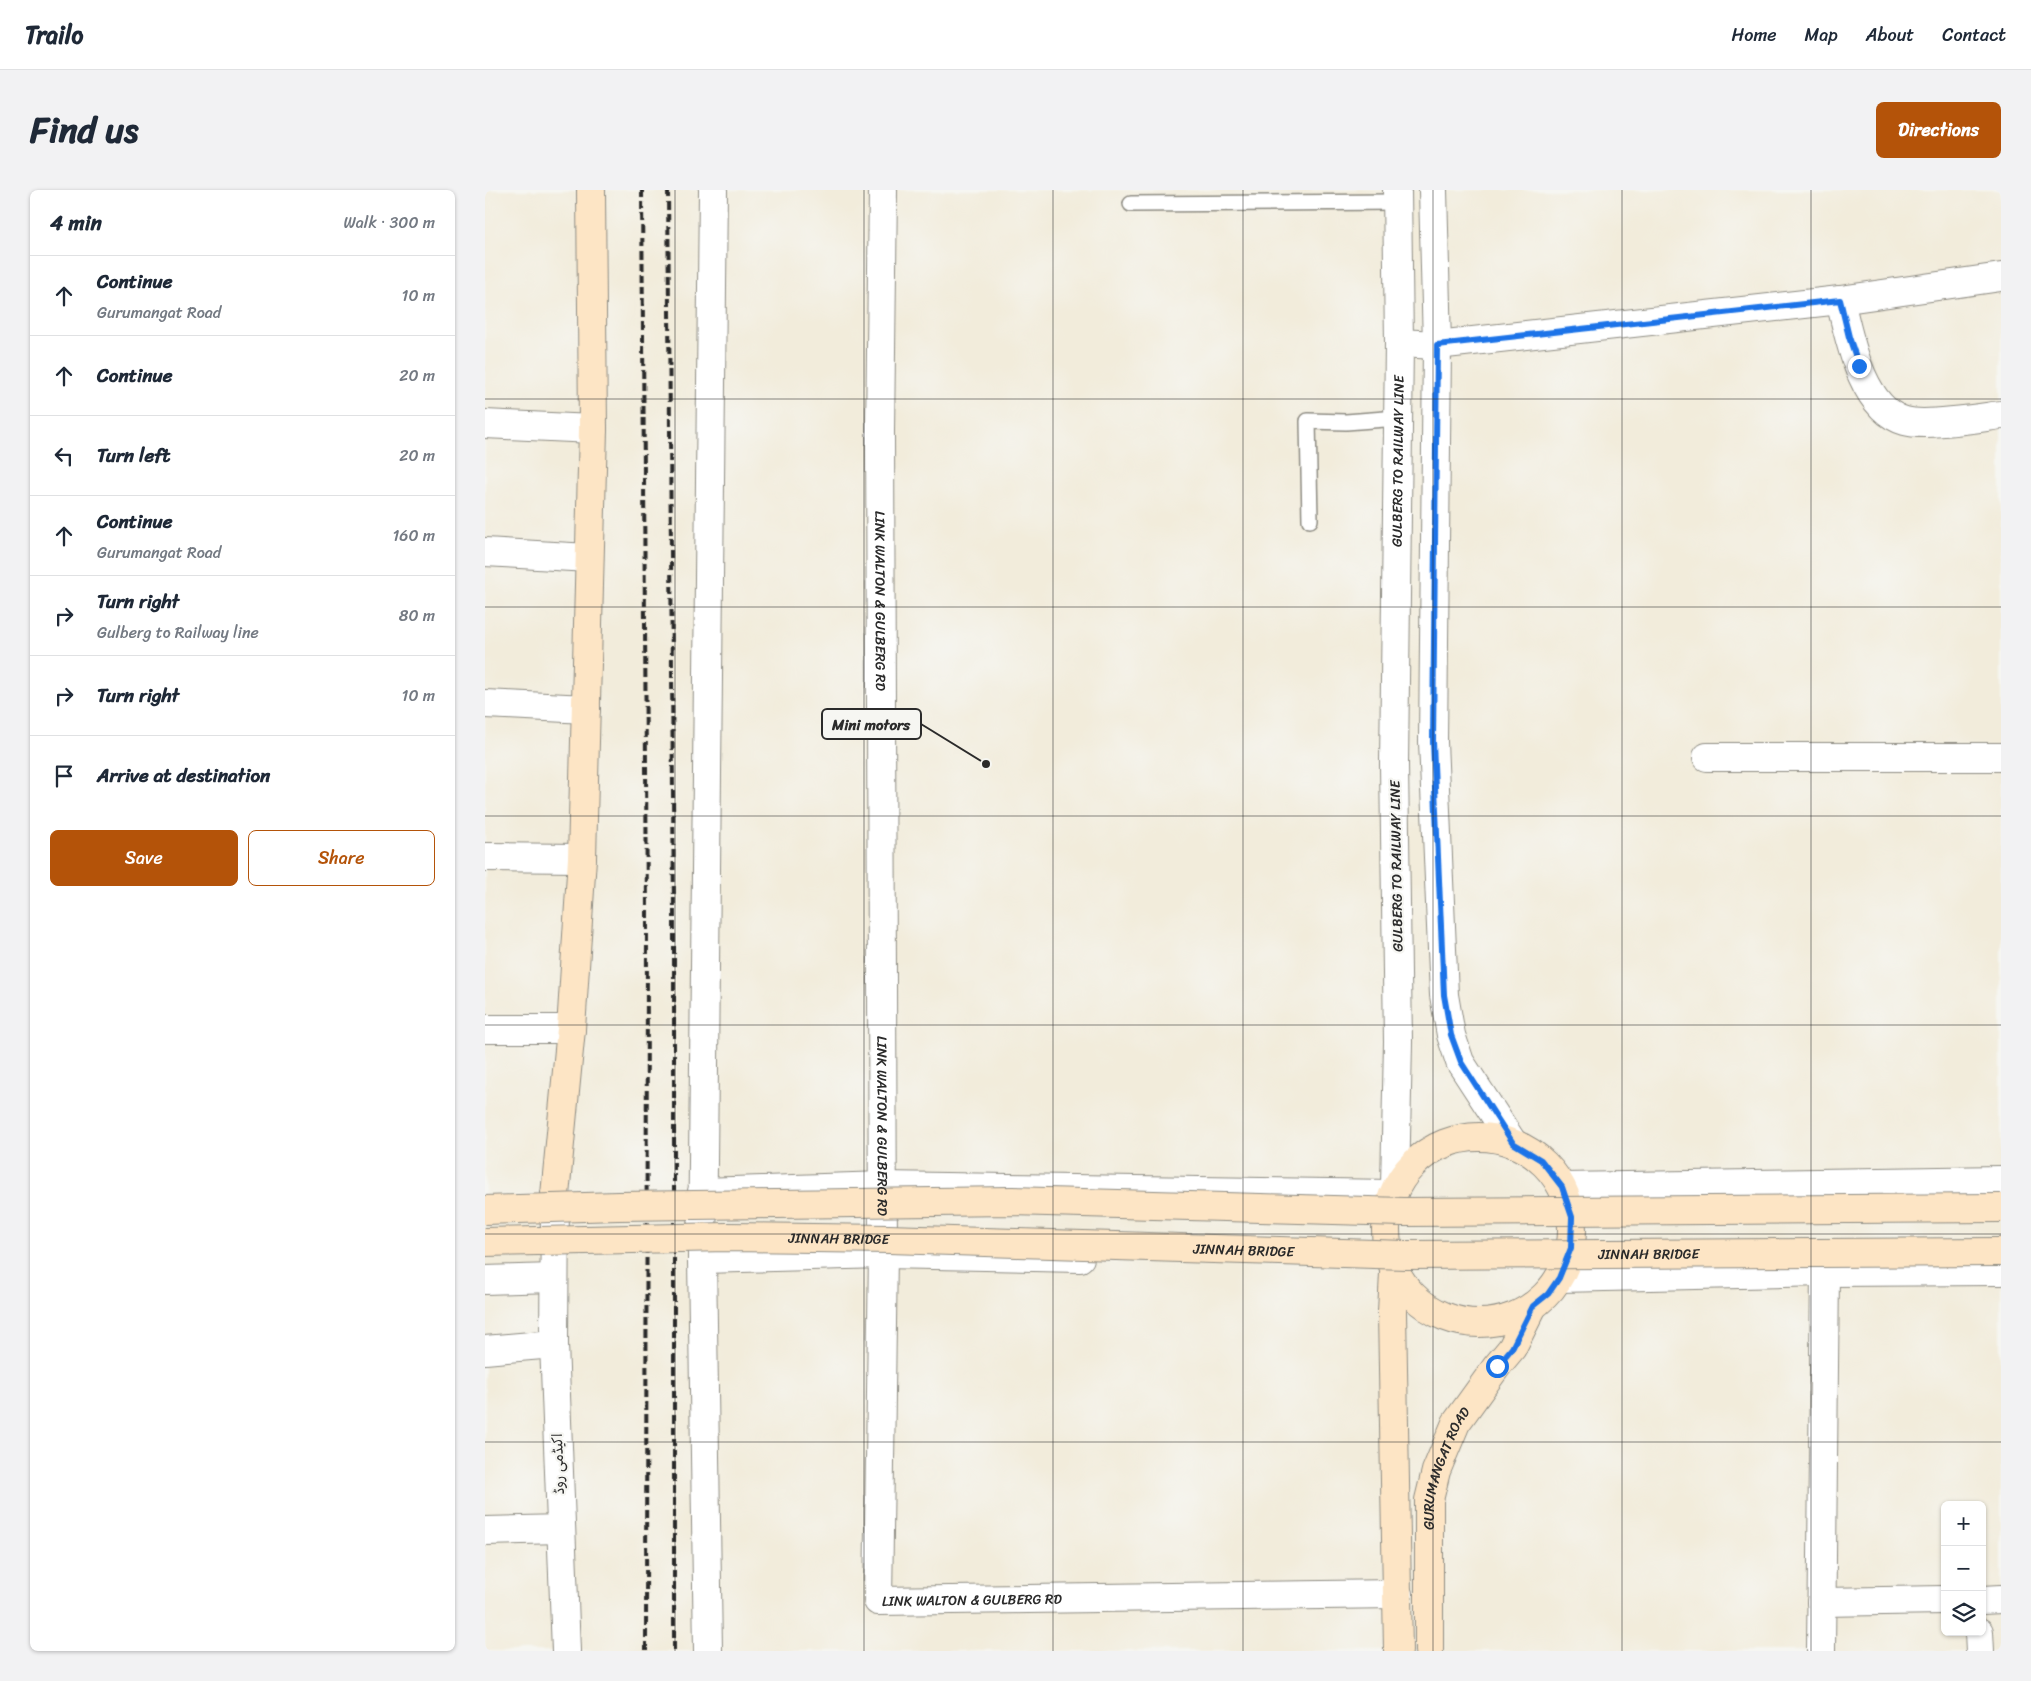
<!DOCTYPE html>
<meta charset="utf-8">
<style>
:root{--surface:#fff;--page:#f2f2f3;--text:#1f2937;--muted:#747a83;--line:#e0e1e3;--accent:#b45309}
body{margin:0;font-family:Sriracha,"Playpen Sans Arabic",sans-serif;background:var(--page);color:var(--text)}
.controls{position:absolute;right:15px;bottom:15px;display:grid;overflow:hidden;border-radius:8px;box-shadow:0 1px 4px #0004}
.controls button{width:45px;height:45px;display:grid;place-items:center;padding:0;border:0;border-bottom:1px solid var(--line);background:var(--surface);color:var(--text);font:25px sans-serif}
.stop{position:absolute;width:15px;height:15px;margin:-11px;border:4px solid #1a73e8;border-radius:50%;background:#fff}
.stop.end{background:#1a73e8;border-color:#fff;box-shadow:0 1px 5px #0008}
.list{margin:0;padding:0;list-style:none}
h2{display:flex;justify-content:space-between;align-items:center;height:65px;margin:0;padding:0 20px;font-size:21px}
h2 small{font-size:16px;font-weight:400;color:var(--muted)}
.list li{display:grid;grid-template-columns:32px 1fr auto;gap:15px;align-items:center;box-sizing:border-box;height:80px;padding:0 20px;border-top:1px solid var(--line)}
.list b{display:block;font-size:19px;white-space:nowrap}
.list p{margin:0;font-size:16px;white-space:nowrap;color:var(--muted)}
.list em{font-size:16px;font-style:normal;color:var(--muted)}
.actions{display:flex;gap:10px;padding:15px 20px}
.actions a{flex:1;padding:11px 0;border:1px solid var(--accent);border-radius:8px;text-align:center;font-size:18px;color:var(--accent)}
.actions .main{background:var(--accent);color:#fff}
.icon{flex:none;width:28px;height:28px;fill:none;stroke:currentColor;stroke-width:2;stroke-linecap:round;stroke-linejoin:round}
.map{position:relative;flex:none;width:1516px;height:1461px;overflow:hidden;border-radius:8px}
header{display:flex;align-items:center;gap:30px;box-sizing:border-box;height:70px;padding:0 25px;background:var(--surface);border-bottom:1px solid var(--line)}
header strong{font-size:24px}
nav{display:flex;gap:28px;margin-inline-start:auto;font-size:18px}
.intro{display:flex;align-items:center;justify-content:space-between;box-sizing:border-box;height:120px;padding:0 30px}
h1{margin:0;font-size:35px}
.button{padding:12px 22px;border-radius:8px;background:var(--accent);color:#fff;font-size:18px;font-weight:700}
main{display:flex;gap:30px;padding:0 30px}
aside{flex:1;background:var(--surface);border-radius:8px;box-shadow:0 1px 4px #0004}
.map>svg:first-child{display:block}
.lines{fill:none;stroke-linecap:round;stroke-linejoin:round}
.service-casing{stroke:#8e8c83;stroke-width:18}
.minor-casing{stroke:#8e8c83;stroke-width:30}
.tertiary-casing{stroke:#8e8c83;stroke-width:30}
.secondary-casing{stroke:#8e8c83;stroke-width:30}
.service{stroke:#fff;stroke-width:15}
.minor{stroke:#fff;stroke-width:28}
.tertiary{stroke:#fff;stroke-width:28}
.secondary{stroke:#fde5c5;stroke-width:28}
.rail{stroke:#2b2b2b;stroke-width:4;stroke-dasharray:8 4;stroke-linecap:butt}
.secondary-bridge-casing{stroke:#8e8c83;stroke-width:30;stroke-linecap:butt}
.secondary-bridge{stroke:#fde5c5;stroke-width:28}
.route{stroke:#1a73e8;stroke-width:6}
.grid{fill:none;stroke:#2b2b2b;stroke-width:1;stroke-opacity:0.55}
.labels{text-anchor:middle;stroke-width:4.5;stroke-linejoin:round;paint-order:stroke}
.street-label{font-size:14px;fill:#2b2b2b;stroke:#f6f6f2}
.leader{fill:none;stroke:#2b2b2b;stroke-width:2}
.callout-dot{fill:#2b2b2b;stroke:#f6f6f2;stroke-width:2}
.callout{fill:#f6f6f2;stroke:#2b2b2b;stroke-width:2}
.callout-label{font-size:15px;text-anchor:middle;font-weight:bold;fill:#2b2b2b}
</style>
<header>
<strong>Trailo</strong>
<nav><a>Home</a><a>Map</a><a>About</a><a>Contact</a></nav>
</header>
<div class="intro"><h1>Find us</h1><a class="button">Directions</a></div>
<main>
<aside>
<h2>4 min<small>Walk · 300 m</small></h2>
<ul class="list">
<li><svg class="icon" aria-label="ahead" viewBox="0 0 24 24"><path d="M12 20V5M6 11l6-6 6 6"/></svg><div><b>Continue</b><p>Gurumangat Road</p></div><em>10 m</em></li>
<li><svg class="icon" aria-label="ahead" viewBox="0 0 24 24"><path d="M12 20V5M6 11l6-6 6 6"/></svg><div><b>Continue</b></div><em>20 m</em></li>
<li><svg class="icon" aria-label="left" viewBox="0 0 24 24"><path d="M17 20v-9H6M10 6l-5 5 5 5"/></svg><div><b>Turn left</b></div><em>20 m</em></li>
<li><svg class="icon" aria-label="ahead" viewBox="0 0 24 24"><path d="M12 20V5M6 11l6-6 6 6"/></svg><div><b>Continue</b><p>Gurumangat Road</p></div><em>160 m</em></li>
<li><svg class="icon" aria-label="right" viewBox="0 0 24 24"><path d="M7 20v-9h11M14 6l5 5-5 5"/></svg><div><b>Turn right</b><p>Gulberg to Railway line</p></div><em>80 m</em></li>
<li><svg class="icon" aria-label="right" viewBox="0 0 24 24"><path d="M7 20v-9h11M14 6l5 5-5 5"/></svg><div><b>Turn right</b></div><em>10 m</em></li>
<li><svg class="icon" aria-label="arrive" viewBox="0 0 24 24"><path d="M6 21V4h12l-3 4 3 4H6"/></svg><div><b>Arrive at destination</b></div></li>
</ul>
<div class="actions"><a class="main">Save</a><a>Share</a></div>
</aside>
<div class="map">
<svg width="1516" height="1461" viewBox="0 0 1516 1461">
<rect width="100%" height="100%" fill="#f6f6f2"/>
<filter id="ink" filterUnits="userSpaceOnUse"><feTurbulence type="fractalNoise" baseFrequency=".02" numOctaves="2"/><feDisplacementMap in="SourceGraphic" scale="10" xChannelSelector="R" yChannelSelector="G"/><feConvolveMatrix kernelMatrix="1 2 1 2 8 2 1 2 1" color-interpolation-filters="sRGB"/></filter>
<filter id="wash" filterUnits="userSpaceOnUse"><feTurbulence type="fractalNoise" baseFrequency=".0096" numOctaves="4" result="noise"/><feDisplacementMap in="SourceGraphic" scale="20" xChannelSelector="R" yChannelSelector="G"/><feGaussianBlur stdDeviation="1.12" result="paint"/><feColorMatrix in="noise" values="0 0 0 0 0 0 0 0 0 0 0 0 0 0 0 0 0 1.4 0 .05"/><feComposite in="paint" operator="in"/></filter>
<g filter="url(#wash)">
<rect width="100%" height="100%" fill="#f2ecdb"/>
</g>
<g filter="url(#ink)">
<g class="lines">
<g class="service-casing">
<g id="service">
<polyline points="646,14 912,12"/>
<polyline points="825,330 823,231 861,232 913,228"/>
</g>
</g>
<g class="minor-casing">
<g id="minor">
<path id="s1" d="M 398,0 L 395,241 L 398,1064 L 393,1411 L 913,1404"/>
<path d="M 1355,110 C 1364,148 1377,219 1420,231 C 1440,237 1493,228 1516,225"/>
<polyline points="914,153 952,155 1355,110 1516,87"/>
<polyline points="0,234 108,239"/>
<polyline points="0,362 104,368"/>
<polyline points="0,514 101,519"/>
<polyline points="1222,567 1516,567"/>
<polyline points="0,667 97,668"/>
<polyline points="0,839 86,839"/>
<polyline points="1077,997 1516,990"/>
<polyline points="217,1002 398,996 908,1004"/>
<polyline points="217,1069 398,1064 595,1068"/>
<polyline points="1074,1088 1340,1082 1516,1081"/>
<polyline points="0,1090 69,1088"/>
<polyline points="0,1160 69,1154"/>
<polyline points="0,1341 76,1339"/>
<polyline points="1497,1410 1516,1409"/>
<polyline points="1336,1412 1460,1410"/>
<polyline points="1494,1442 1495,1461"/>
<polyline points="223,1461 217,1069 228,0"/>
<polyline points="1336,1461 1340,1082"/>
</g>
</g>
<g class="tertiary-casing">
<g id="tertiary">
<polyline points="948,0 952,155 948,552 959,805 966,845 975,872 1028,953"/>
<path id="s2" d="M 910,996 L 913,852 L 909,575 L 914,153 L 912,0"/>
<polyline points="70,1005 69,1154 81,1461"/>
</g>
</g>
<g class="secondary-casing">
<g id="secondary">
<circle cx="994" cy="1040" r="93"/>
<polyline points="70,1005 86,839 97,668 108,239 106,0"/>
<polyline points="909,1083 907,1122 913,1461"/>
<path id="s3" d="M 944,1461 L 944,1310 L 951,1281 L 971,1233 L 1012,1176 L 1027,1158 L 1048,1116"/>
</g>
</g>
<use href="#service" class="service"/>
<use href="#minor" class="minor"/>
<use href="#tertiary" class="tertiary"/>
<use href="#secondary" class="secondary"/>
<g class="rail">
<polyline points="157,0 162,722 161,1461"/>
<polyline points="183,0 189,723 189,1461"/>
</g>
<g class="secondary-bridge-casing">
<g id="secondary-bridge">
<polyline points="0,1020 133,1016 527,1011 918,1022 1516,1018"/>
<path id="s4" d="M 0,1052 L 242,1047 L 404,1049 L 921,1065 L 1516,1062"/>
</g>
</g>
<use href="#secondary-bridge" class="secondary-bridge"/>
</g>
</g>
<g class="lines" filter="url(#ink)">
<polyline class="route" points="1012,1176 1027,1158 1048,1116 1063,1104 1074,1088 1086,1058 1087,1027 1077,997 1056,970 1028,953 976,872 966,845 959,805 948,552 952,155 1355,110 1364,147 1374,176"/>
</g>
<path class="grid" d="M 190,0 L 190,1461M 379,0 L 379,1461M 568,0 L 568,1461M 758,0 L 758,1461M 948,0 L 948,1461M 1137,0 L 1137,1461M 1326,0 L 1326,1461M 0,209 L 1516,209M 0,417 L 1516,417M 0,626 L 1516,626M 0,835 L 1516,835M 0,1044 L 1516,1044M 0,1252 L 1516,1252"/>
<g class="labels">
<g class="street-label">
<text dy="5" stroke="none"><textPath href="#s2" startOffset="725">GULBERG TO RAILWAY LINE</textPath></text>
<text dy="5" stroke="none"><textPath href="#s1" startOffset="411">LINK WALTON &amp; GULBERG RD</textPath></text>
<text transform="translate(911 676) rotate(-91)" y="5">GULBERG TO RAILWAY LINE</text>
<text dy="5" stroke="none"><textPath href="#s1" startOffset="936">LINK WALTON &amp; GULBERG RD</textPath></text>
<text dy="5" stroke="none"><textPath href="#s4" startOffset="354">JINNAH BRIDGE</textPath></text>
<text dy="5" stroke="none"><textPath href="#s4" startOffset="759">JINNAH BRIDGE</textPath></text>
<text dy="5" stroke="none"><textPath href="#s4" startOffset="1164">JINNAH BRIDGE</textPath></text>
<text transform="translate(73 1274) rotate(-92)" y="5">اکیڈمی روڈ</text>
<text dy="5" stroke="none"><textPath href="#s3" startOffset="186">GURUMANGAT ROAD</textPath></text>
<text dy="5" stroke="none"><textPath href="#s1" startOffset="1505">LINK WALTON &amp; GULBERG RD</textPath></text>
</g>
</g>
<path class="leader" d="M501 574L436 534"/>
<circle class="callout-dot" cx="501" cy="574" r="5"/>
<rect class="callout" x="337" y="519" width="99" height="30" rx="5"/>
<g class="callout-label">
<text x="386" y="540">Mini motors</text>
</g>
</svg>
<div class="controls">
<button>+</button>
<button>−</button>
<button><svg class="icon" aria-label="layers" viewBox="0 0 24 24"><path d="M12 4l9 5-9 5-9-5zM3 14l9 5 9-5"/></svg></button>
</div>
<div class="stop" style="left:1012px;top:1176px"></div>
<div class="stop end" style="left:1374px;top:176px"></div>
</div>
</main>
